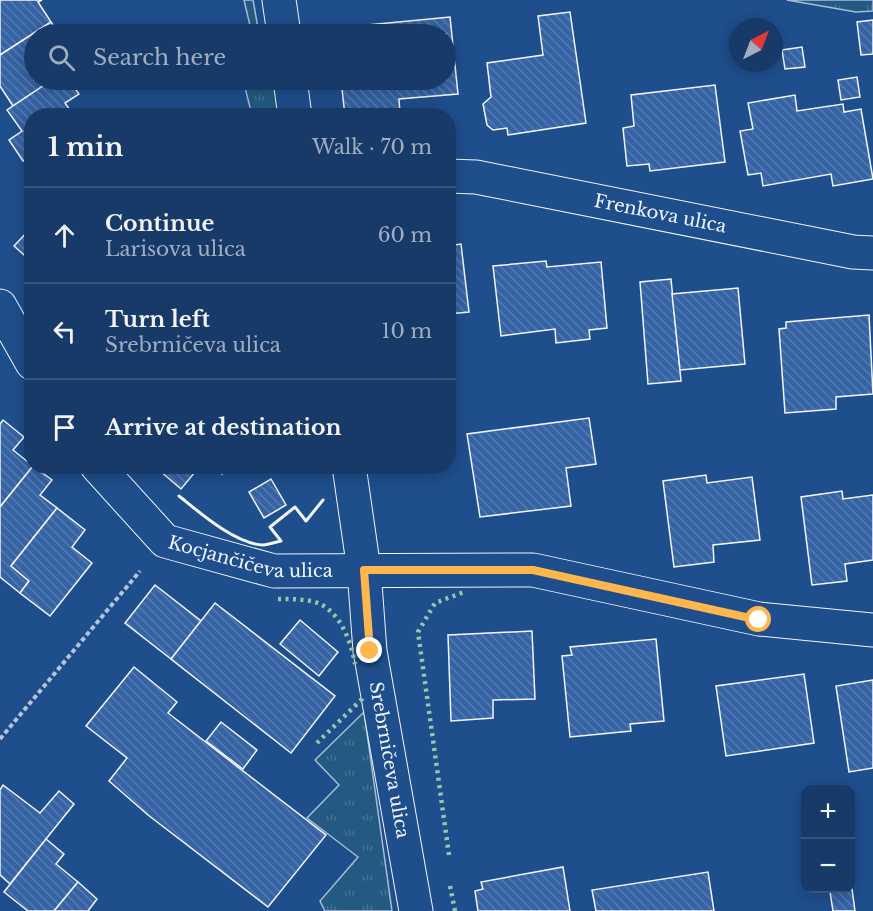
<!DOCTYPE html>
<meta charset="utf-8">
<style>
:root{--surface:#173a69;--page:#244571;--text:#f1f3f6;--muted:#9eadc0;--line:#36547d}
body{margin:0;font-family:"Libre Baskerville",serif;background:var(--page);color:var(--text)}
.controls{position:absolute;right:18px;bottom:18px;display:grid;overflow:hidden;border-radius:12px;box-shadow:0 3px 15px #0003}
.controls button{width:54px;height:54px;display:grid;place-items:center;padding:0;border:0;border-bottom:2px solid var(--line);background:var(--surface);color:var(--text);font:30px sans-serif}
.compass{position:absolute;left:729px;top:18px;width:54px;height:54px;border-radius:50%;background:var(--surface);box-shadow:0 3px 15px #0003;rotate:42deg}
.stop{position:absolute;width:18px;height:18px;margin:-14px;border:4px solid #ffb74d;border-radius:50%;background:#fff}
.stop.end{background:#ffb74d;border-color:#fff;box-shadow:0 2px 6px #0008}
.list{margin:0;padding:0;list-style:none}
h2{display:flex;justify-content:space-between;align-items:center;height:78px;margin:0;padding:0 24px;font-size:26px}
h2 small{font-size:20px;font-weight:400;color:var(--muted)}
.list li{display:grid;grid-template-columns:39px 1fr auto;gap:18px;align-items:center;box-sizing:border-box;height:96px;padding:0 24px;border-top:2px solid var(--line)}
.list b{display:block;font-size:22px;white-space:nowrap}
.list p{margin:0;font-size:20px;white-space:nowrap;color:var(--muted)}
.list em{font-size:20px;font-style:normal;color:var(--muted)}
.icon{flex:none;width:33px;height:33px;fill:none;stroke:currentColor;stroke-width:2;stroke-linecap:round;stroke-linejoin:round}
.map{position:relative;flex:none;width:873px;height:911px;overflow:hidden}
.search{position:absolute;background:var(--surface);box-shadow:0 3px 15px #0003;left:24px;top:24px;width:432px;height:66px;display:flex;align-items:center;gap:15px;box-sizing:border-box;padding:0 21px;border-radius:33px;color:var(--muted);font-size:22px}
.panel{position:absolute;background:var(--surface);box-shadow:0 3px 15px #0003;left:24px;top:108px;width:432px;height:366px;border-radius:24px}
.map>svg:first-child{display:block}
.grass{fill:url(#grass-tufts);stroke:#a8bbd7;stroke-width:1.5}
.building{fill:url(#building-back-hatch);stroke:#f2f6ff;stroke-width:1.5}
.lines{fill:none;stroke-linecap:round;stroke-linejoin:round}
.minor-casing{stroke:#f2f6ff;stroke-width:35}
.path{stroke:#b3c4dc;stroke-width:4;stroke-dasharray:4.5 3;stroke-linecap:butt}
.minor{stroke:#1f4e8c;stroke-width:33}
.hedge{stroke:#97c8a6;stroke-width:4.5;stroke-dasharray:3 4.5;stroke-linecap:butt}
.wall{stroke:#f2f6ff;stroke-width:3}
.route{stroke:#ffb74d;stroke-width:8}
.labels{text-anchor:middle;stroke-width:4.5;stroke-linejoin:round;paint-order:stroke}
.street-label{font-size:18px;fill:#f2f6ff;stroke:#1f4e8c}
</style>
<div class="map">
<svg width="873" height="911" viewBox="0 0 873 911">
<defs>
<pattern id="grass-tufts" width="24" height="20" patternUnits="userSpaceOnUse" patternTransform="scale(1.5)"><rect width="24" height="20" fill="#245a82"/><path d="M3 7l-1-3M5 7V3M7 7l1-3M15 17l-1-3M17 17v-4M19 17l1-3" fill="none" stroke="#447295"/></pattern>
<pattern id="building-back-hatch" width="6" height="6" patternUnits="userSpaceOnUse" patternTransform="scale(1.5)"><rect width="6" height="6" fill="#3563a3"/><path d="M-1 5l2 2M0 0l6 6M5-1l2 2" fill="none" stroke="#537ab1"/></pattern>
</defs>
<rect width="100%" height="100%" fill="#1f4e8c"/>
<g class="grass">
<polygon points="244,0 253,0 259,34 252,34"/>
<polygon points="787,0 873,0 873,11 856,12"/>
<polygon points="243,80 277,80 281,115 252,115"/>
<polygon points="364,712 392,911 325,911 320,901 358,857 307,818 339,785 315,760"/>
</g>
<g class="building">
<polygon points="0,0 42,0 38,2 51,22 0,55"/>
<polygon points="570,12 586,123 508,135 507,128 493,130 487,125 483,104 491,97 487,63 543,55 538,16"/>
<polygon points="450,17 458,94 399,99 400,114 345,116 341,80 446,80 446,34 337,34 336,28"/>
<polygon points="873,20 873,54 861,55 857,22"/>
<polygon points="51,22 59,34 34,34 34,80 52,80 13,106 0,86 0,55"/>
<polygon points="802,47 805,67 785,69 782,50"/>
<polygon points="857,77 860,97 841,100 838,80"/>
<polygon points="52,80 69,80 79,94 65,103 74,116 32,116 32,155 23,161 9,140 22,131 7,110"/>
<polygon points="715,85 725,162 650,171 649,164 627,166 623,128 634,126 631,95"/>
<polygon points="795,95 797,111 843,104 844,112 861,109 873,179 833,186 831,174 763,186 761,173 748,175 740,131 753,129 748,103"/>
<polygon points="32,227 32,262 14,246"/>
<polygon points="461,244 469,312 448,314 448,246"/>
<polygon points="546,261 547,267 601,262 607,328 589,330 590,339 556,343 555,329 501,336 493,266"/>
<polygon points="671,279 681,381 648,384 640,282"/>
<polygon points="738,288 745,364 680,370 672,294"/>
<polygon points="869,315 873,394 836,397 836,409 785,413 779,329 786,328 786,322"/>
<polygon points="589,418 596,464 566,468 571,506 480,517 467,434"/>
<polygon points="3,420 24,437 13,450 33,466 0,507 0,424"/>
<polygon points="33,466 52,480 40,495 57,508 11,566 29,581 20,593 0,577 0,507"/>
<polygon points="164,466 200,466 181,489 160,471"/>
<polygon points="214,466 227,466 222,474"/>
<polygon points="706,475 707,483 752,477 760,540 713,545 714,562 674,567 663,481"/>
<polygon points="271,479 286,505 264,518 249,492"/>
<polygon points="842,491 843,499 873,495 873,560 845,564 847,581 812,585 801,497"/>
<polygon points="57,508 85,530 72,547 92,563 50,616 20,593 29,581 11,566"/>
<polygon points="155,585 201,621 171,659 125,623"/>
<polygon points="215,603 335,696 291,753 171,659"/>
<polygon points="300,620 338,652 319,676 280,644"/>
<polygon points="532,631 535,699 493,700 493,718 451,721 448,635"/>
<polygon points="656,639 664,721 630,724 631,731 570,737 562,656 572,655 570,647"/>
<polygon points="134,667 177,702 168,713 326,835 268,907 148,815 109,781 127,758 86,726"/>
<polygon points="804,674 814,743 726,756 716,686"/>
<polygon points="873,680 873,768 849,772 836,686"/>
<polygon points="221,722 257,750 243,769 206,741"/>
<polygon points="3,785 40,813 59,791 74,804 10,884 0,875 0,790"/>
<polygon points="46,839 64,854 56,864 78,882 54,911 28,911 4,892"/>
<polygon points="563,867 570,911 478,911 475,891 483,889 481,882"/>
<polygon points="708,872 714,911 596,911 592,890"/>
<polygon points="78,882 97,899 88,911 54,911"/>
<polygon points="852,889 855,911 833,911 830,892"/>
</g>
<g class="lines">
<g class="minor-casing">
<g id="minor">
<polyline points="279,0 284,34"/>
<polyline points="290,80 295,116"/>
<path id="s1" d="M 448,176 L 476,177 L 853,252 L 873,253"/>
<polyline points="0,306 32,363"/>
<path id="s2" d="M 97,466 L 165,541 L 274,571 L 533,570 L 759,619 L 873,630"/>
<path id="s3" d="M 349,466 L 364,570 L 370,651 L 416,911"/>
</g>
</g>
<polyline class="path" points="0,739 140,571"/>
<use href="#minor" class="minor"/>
<g class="hedge">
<path d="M 278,599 C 289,599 300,599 311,601 C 338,606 351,640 355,664"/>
<polyline points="317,743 362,699 361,695"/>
<polyline points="449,855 418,632 435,603 464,592"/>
<polyline points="450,886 455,911"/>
</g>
<g class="wall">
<polyline points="122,114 124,116"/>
<path d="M 179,496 C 199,512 235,544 263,545 C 268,545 276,542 281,541 L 270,527 L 295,507 L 306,521 L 323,500"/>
</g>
</g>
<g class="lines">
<polyline class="route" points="370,651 364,570 533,570 759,620"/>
</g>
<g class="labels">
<g class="street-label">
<text dy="6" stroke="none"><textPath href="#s1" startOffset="216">Frenkova ulica</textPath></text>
<text dy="6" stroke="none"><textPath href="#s2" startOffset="189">Kocjančičeva ulica</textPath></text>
<text dy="6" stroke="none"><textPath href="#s3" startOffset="297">Srebrničeva ulica</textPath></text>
</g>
</g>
</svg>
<div class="controls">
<button>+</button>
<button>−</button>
</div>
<svg class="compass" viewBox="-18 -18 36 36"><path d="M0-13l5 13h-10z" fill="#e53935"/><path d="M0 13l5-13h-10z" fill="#9eadc0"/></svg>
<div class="stop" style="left:759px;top:620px"></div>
<div class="stop end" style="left:370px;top:651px"></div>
<div class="search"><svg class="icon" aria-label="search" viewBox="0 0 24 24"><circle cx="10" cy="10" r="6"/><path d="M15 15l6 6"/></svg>Search here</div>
<section class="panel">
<h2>1 min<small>Walk · 70 m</small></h2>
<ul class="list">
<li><svg class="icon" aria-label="ahead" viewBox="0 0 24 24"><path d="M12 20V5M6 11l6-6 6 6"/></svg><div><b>Continue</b><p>Larisova ulica</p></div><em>60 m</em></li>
<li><svg class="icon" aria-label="left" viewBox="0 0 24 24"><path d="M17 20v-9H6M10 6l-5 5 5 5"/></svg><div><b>Turn left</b><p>Srebrničeva ulica</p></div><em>10 m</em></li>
<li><svg class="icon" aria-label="arrive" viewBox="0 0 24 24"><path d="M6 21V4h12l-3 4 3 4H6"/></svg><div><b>Arrive at destination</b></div></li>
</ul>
</section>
</div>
